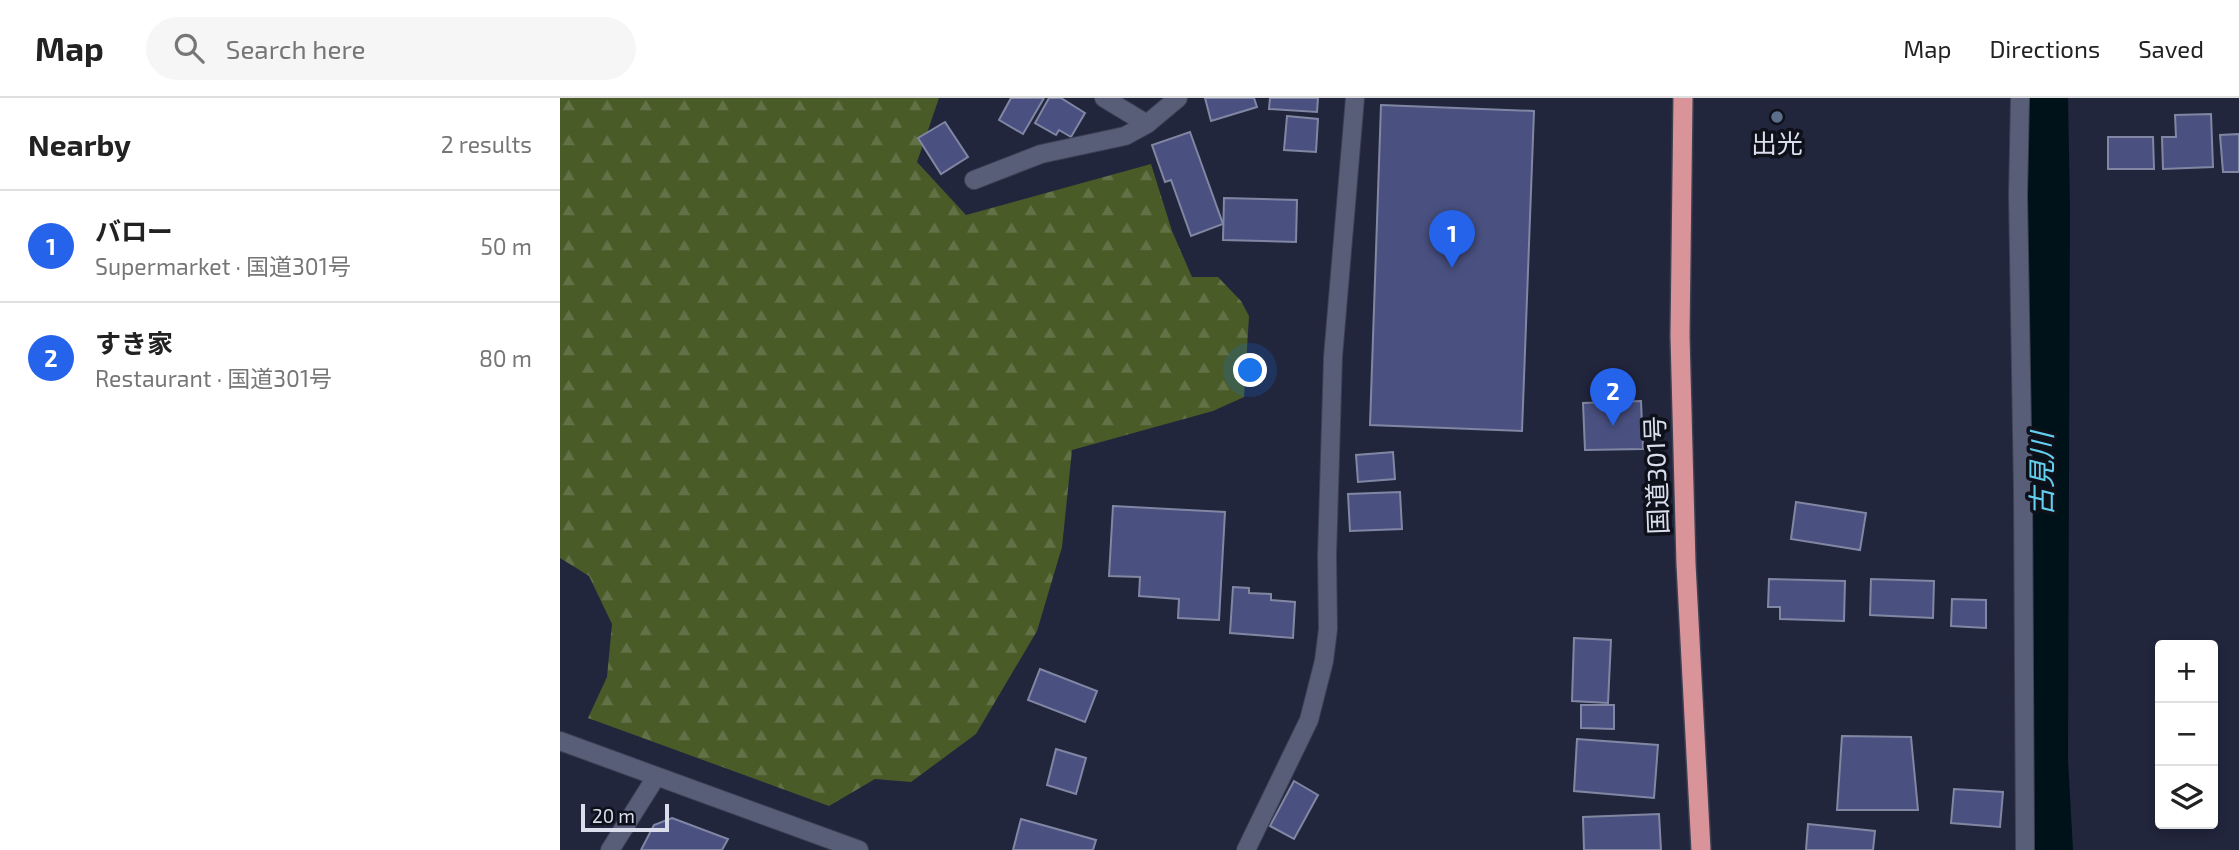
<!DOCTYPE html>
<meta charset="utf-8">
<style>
:root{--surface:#fff;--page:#f6f6f6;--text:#222;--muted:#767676;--line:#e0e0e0;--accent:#2563eb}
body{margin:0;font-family:"Exo 2","Noto Sans JP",sans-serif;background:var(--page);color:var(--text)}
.controls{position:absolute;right:21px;bottom:21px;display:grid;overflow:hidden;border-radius:7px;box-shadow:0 4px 10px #0003}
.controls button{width:63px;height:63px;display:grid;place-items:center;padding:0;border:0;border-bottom:2px solid var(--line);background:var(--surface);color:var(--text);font:35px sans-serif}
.scale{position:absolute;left:21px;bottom:18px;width:88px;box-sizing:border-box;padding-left:7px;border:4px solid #daddec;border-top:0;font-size:19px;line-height:24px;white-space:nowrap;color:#daddec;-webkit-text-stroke:5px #0e101a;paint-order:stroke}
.you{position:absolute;left:691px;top:273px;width:24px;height:24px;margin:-18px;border:5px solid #fff;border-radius:50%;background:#1a73e8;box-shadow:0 0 0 10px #1a73e833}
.badge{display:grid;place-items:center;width:46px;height:46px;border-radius:50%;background:var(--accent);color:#fff;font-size:23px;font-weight:700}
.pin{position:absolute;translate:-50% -58px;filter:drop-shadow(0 2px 4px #0008)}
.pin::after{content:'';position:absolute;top:37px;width:24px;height:21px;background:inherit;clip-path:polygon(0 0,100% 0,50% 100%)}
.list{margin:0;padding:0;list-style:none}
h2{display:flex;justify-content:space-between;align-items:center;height:91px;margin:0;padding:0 28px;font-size:30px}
h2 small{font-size:23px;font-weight:400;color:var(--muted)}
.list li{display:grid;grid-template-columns:46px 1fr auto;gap:21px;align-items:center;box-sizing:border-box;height:112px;padding:0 28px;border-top:2px solid var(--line)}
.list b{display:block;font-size:26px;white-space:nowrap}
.list p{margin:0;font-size:23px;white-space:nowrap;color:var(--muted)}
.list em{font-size:23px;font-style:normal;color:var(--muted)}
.icon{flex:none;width:38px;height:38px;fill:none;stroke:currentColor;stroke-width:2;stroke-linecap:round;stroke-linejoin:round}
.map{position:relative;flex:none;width:1679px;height:752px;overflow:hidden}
header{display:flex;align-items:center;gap:42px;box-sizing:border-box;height:98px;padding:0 35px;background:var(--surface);border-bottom:2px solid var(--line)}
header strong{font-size:33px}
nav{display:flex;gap:38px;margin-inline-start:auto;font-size:24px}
.search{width:490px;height:63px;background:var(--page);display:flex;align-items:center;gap:18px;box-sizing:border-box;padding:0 24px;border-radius:38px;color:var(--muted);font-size:26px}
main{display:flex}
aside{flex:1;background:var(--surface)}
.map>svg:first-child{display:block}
.forest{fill:url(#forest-firs)}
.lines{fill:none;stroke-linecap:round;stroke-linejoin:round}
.river{stroke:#001219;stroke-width:52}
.building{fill:#4a5181;stroke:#8187a3;stroke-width:2}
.minor-casing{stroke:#3d4053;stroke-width:20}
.tertiary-casing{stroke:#3d4053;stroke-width:20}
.trunk-casing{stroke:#3d4053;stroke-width:22}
.minor{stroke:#595e78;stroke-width:18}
.tertiary{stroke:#595e78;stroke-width:18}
.trunk{stroke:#d99499;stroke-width:19}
.service-dot{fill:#5c6f8a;stroke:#0e101a;stroke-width:2.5}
.labels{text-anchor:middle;stroke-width:7;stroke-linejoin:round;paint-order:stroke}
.poi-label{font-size:26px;fill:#daddec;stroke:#0e101a}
.street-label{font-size:26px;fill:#daddec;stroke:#0e101a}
.water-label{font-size:28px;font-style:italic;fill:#62cfef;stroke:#0e101a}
</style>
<header>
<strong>Map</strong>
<div class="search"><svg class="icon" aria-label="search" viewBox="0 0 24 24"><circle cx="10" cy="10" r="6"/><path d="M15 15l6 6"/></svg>Search here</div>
<nav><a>Map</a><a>Directions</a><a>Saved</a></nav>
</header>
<main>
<aside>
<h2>Nearby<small>2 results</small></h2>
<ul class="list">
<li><span class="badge">1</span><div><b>バロー</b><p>Supermarket · 国道301号</p></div><em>50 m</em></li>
<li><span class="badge">2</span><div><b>すき家</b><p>Restaurant · 国道301号</p></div><em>80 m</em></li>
</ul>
</aside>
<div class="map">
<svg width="1679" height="752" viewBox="0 0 1679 752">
<defs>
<pattern id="forest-firs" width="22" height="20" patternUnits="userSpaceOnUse" patternTransform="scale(1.75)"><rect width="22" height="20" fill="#495b27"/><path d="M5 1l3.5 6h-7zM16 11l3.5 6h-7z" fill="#637246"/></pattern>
</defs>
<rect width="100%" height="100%" fill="#22263d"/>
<polygon class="forest" points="0,0 379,0 357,64 406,117 591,66 612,133 632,179 658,179 681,203 689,218 684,299 653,313 512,352 502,449 477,533 416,636 351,684 315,681 269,708 28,620 47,579 52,526 29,478 0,460"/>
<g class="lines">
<polyline class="river" points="1482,0 1484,110 1482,663 1487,752"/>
</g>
<g class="building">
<polygon points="451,0 484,0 463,36 439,22"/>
<polygon points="489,0 501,0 525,15 511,39 499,32 496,37 475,25"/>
<polygon points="645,0 694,0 697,9 651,23"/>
<polygon points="710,0 758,0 757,14 709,11"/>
<polygon points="821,7 974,13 962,333 810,327"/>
<polygon points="1651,16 1653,69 1603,71 1602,39 1616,39 1615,17"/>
<polygon points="727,18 758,21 756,54 724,52"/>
<polygon points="385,24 408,59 381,76 358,40"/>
<polygon points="630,34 663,126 631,138 611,82 605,84 592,47"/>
<polygon points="1679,36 1679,74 1663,74 1660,37"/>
<polygon points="1548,39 1593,39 1594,71 1548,71"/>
<polygon points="664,100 737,102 736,144 663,142"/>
<polygon points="1081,303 1083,351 1025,352 1023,305"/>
<polygon points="833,354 835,381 798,384 796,357"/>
<polygon points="840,394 842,431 790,433 788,396"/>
<polygon points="1236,404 1306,415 1300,452 1231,441"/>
<polygon points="553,408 665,414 659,522 618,520 619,501 579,498 580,479 549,478"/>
<polygon points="1209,481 1285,483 1284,523 1220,521 1220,509 1208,509"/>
<polygon points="1311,481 1374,483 1373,520 1310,517"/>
<polygon points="673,489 689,490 689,495 711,496 711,502 735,504 733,540 670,535"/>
<polygon points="1392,501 1426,502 1426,530 1391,528"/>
<polygon points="1014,540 1051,542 1048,605 1012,603"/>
<polygon points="480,571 537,593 525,624 468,602"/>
<polygon points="1021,607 1054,607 1054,631 1021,630"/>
<polygon points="1282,638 1351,639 1358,712 1277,712"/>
<polygon points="1017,641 1098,647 1094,700 1014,693"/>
<polygon points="496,651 526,660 516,696 487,687"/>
<polygon points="734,683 758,697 734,741 710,728"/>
<polygon points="1394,691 1443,694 1440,729 1391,725"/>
<polygon points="1099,716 1101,752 1024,752 1023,719"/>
<polygon points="112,720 168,741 162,752 81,752 94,727"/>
<polygon points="461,721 536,742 533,752 453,752"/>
<polygon points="1248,726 1315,733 1313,752 1246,752"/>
</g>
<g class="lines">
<g class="minor-casing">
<g id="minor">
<polyline points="544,0 587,26"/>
<polyline points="1460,0 1458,97 1463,394 1465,752"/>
<polyline points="414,82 481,56 565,38 587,26 618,0"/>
<polyline points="50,752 96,679"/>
<polyline points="686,752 749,622 764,563 768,531 767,458 773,259 795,0"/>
</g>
</g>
<g class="tertiary-casing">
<polyline id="tertiary" points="0,643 299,752"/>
</g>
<g class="trunk-casing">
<polyline id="trunk" points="1123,0 1120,238 1126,466 1141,752"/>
</g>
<use href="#minor" class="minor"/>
<use href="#tertiary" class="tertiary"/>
<use href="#trunk" class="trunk"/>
</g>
<circle class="service-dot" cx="1217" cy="19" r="7"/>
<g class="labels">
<g class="poi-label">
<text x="1217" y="55">出光</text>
</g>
<g class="street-label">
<text transform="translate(1097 377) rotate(-92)" y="9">国道301号</text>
</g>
<g class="water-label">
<text transform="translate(1482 376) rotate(-90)" y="10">古見川</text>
</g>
</g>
</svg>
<div class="controls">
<button>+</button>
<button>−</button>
<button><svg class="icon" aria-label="layers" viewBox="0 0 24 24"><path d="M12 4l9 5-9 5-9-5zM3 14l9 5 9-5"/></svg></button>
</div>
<div class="scale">20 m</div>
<div class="you"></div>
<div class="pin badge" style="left:892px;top:170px">1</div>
<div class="pin badge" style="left:1053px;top:328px">2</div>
</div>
</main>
